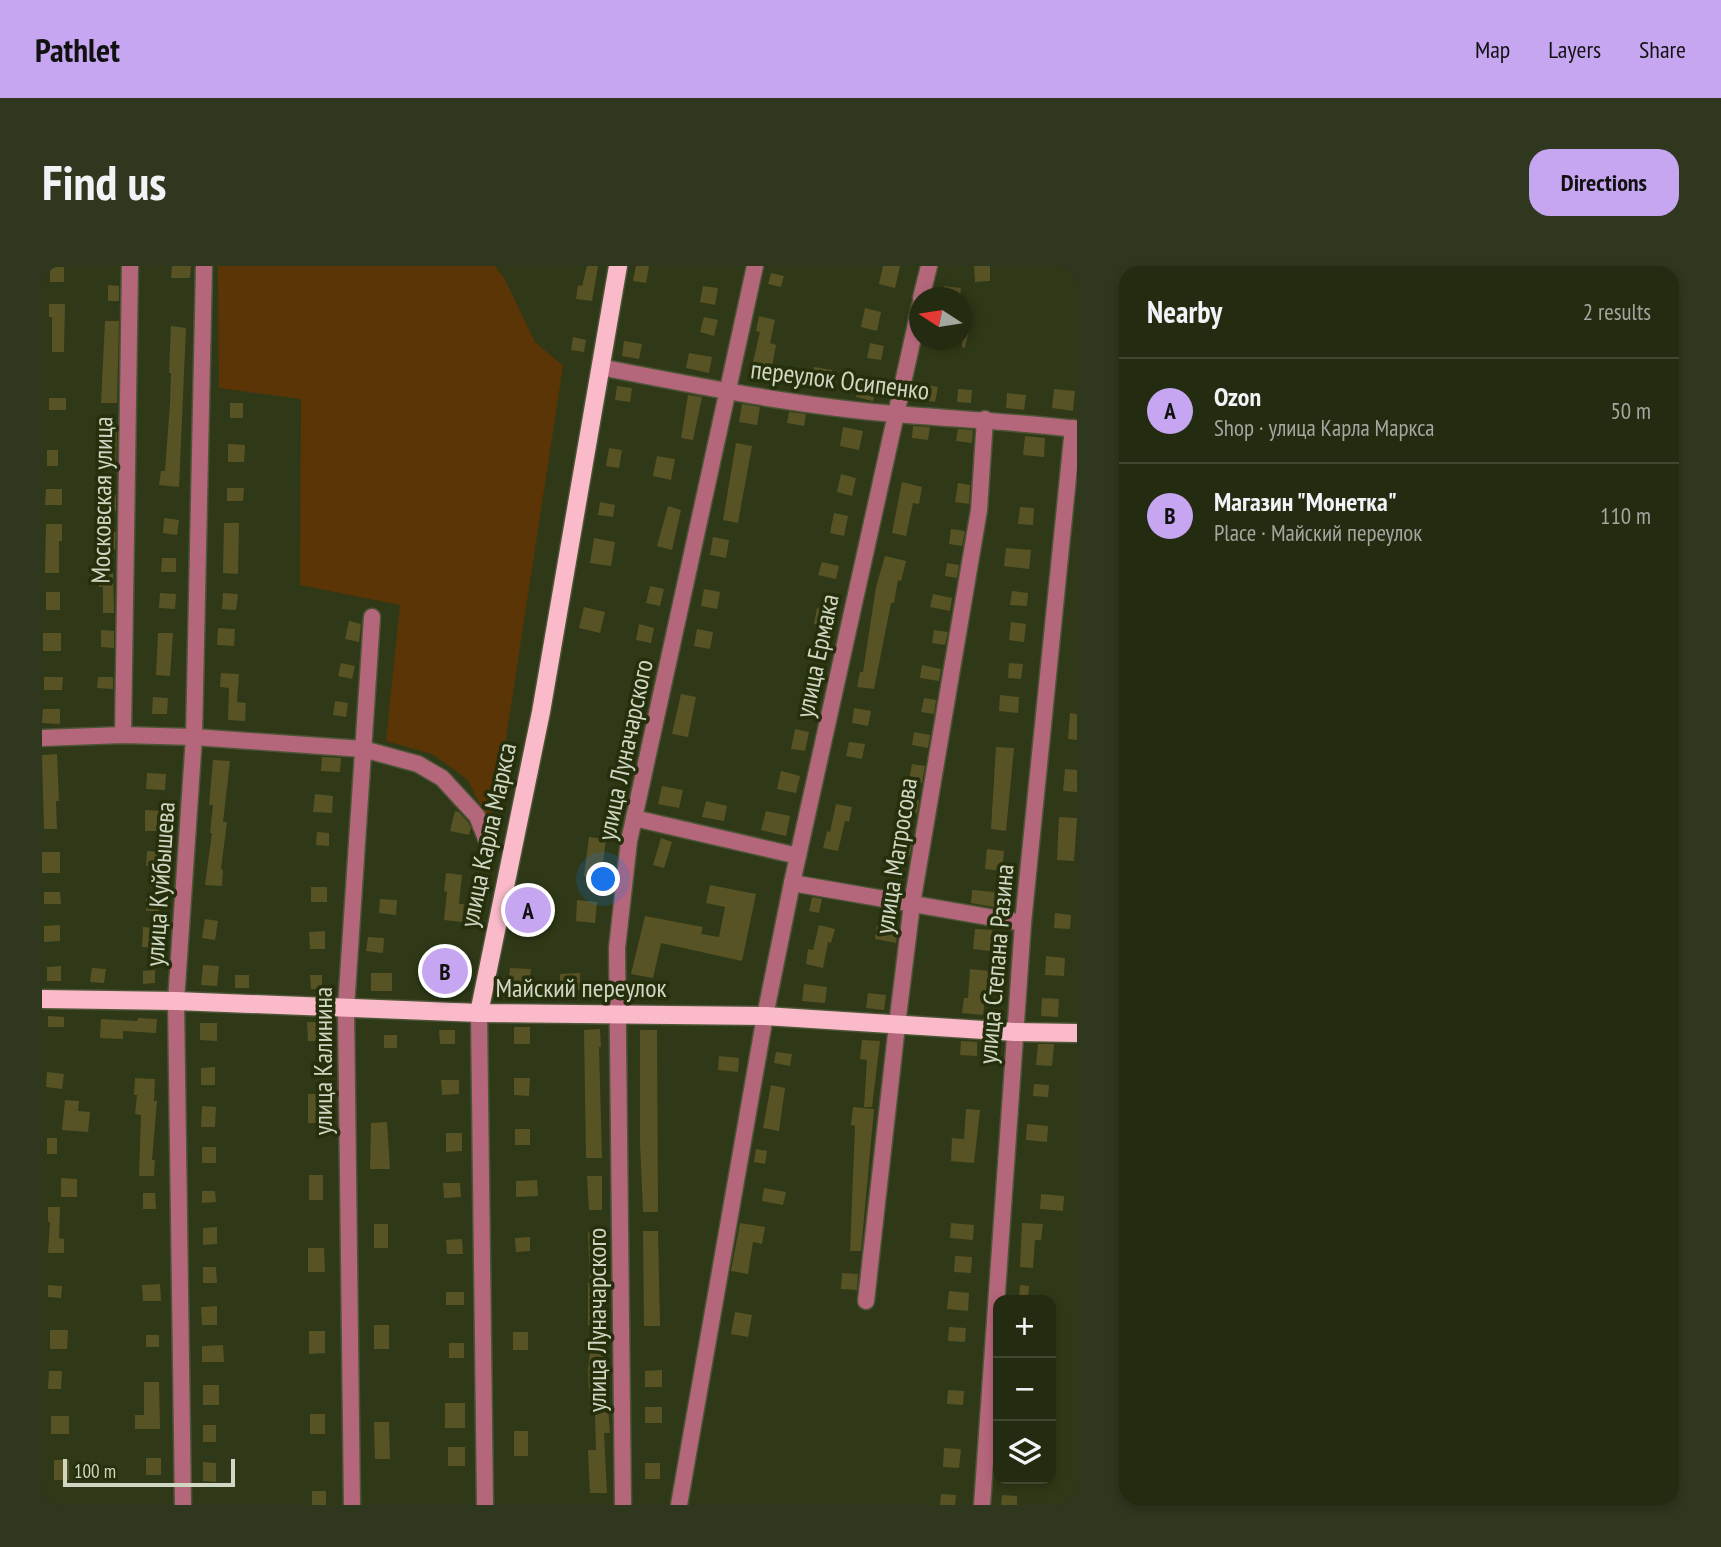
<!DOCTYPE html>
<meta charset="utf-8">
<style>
:root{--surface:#232b11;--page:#2f371f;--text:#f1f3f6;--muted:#a3a79f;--line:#404731;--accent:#c6a6f0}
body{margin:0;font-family:"PT Sans Narrow",sans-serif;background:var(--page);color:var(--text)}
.controls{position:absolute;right:21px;bottom:21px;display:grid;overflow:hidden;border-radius:14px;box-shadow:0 4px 10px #0003}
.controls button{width:63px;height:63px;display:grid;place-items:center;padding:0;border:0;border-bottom:2px solid var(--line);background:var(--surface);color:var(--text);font:35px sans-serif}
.compass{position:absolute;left:867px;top:21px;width:63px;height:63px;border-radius:50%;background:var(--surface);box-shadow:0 4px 10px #0003;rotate:282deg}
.scale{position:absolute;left:21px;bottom:18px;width:172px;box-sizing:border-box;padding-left:7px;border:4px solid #cfd6c2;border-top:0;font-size:19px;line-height:24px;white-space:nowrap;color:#cfd6c2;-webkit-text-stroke:5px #252f0c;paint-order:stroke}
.you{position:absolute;left:562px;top:614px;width:24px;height:24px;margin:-18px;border:5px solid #fff;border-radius:50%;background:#1a73e8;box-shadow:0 0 0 10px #1a73e833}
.badge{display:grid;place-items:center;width:46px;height:46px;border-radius:50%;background:var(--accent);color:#111;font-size:23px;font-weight:700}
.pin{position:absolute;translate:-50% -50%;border:4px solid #fff;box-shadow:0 2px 7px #0006}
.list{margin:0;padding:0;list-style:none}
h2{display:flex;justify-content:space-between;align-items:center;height:91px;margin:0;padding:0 28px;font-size:30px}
h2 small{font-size:23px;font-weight:400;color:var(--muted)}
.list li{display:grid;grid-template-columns:46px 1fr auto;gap:21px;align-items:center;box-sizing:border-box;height:105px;padding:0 28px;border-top:2px solid var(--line)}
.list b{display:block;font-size:26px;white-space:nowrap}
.list p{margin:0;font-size:23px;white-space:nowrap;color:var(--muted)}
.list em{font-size:23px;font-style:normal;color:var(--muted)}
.icon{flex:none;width:38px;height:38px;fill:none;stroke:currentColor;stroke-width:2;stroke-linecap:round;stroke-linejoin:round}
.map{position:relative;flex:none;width:1035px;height:1239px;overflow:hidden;border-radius:21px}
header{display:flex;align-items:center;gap:42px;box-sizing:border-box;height:98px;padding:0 35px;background:var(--accent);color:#111}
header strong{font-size:33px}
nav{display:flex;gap:38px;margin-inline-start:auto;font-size:24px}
.intro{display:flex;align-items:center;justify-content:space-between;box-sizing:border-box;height:168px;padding:0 42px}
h1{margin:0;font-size:49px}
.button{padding:18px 32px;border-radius:21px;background:var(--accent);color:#111;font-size:24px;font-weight:700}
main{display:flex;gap:42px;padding:0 42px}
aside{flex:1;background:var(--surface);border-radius:21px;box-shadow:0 4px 10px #0003}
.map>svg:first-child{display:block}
.green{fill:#5c3506}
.building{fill:#585325}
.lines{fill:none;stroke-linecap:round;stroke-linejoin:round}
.minor-casing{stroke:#4c5536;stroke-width:19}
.major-casing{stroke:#4c5536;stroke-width:21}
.minor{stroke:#b4667b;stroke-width:16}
.major{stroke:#fabac9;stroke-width:18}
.labels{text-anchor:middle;stroke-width:7;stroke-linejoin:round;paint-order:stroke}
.street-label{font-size:26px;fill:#cfd6c2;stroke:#252f0c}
</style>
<header>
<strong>Pathlet</strong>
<nav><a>Map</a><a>Layers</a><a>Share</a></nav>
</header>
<div class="intro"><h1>Find us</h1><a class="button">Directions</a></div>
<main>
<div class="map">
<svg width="1035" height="1239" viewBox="0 0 1035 1239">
<rect width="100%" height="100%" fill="#2f3917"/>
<polygon class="green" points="176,0 453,0 462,12 493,76 521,100 461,492 451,545 444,550 425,513 390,488 344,475 358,339 258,319 259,133 177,122"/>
<g class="building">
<polygon points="130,0 149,0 148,12 129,12"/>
<polygon points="545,0 556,0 550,35 534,33 536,19 540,20"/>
<polygon points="594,0 607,0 604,17 591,15"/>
<polygon points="841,0 858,0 853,22 837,18"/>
<polygon points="932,0 948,0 948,15 933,16"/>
<rect x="8" y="1" width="14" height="15"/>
<polygon points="729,7 742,10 739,21 726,18"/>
<polygon points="66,19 77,20 77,35 66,35"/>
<polygon points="661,20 676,22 673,39 658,36"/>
<polygon points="902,20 919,22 918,32 901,32"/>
<polygon points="7,38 23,38 22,86 10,86 10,51 7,51"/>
<polygon points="823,42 839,46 835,65 819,61"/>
<polygon points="717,50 733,54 728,77 734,79 730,100 711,96 718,66 714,65"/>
<polygon points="662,51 676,54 672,70 658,66"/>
<polygon points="920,53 929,55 923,82 920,81"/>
<polygon points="63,55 77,55 75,137 59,137"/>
<polygon points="129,60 144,62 137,221 117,219 119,205 123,205 128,137 129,107 127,107"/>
<polygon points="531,71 544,74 542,86 529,84"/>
<polygon points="582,75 600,78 597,93 580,90"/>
<polygon points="828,77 842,80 839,94 825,92"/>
<polygon points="647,87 670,91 667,107 644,102"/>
<polygon points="772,101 790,104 786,124 768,120"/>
<polygon points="818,114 835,118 831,135 814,131"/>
<polygon points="880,118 896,121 893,136 877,133"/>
<polygon points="575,120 590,122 588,136 573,134"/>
<polygon points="916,123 930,124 929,137 915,136"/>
<polygon points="1012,123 1033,125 1031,145 1010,142"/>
<polygon points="965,127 984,129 982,144 964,142"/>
<polygon points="646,129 660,131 651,174 639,172"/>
<rect x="7" y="132" width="17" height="12"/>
<rect x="188" y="137" width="13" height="15"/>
<polygon points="700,138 718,141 715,159 697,156"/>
<polygon points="747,146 764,148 762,160 745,157"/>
<polygon points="871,160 888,161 886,174 870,172"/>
<polygon points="60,161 75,161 74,204 58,204"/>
<polygon points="801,161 821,165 817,184 798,180"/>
<polygon points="916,163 931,164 930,177 914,175"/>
<polygon points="983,170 1003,172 1002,191 981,189"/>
<polygon points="694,177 710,180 696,257 681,254"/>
<polygon points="186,178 203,179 202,196 186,196"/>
<polygon points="567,182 580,184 577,202 564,200"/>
<rect x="5" y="184" width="11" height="16"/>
<polygon points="615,190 633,193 629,214 611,210"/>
<polygon points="799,208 814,212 810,230 795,226"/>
<polygon points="860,216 880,221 877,238 871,237 864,270 850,267"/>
<polygon points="916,217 928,219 927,238 913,236"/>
<polygon points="185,222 202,222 201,235 185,235"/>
<polygon points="4,223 20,223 20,239 3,239"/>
<polygon points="58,229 74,229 74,245 57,245"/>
<polygon points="558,236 573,239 571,251 556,249"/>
<polygon points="626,240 639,244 630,284 615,280"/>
<polygon points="978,241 992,242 991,259 976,258"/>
<polygon points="792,247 806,250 802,270 788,267"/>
<polygon points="122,252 137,254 135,269 121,267"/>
<polygon points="182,257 197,257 196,308 181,307"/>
<polygon points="4,258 20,258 20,275 17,275 17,307 3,307"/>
<polygon points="909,263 923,265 920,280 907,278"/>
<polygon points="59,266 74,266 73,284 59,283"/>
<polygon points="671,271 687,274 684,292 668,289"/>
<polygon points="552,272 573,276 569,300 548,297"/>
<polygon points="964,282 989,284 987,303 962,300"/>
<polygon points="843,290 864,295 859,315 856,314 852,337 849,337 832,423 815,421 818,406 821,406 834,321"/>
<polygon points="120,292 134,292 134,306 119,306"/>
<polygon points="780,296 797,300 794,313 776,309"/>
<polygon points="905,297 917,299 915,312 903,310"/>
<polygon points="57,306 71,306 72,347 61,347 61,321 57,321"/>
<polygon points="608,320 622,323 618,340 604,337"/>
<polygon points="662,323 678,326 675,343 659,340"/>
<polygon points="970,325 986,327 985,340 968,339"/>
<rect x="4" y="326" width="14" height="18"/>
<polygon points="118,327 134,328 133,343 117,342"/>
<polygon points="181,327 196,328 194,344 180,343"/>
<polygon points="891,328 910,332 908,345 888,341"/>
<polygon points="542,341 563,346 558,367 537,362"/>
<polygon points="775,342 789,345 786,361 772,358"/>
<polygon points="307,355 319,358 317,376 303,373"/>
<polygon points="969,356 984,358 982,376 967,374"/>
<polygon points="597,358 612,362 609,377 594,374"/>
<polygon points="176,362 193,363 192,380 175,379"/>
<polygon points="655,363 671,366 668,383 652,380"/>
<polygon points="59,364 72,365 72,382 59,381"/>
<polygon points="892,364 906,366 903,379 890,377"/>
<rect x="1" y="367" width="18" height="18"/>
<polygon points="116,367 131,367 128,410 114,409"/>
<polygon points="770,379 783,382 780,396 766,393"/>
<polygon points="299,397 313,400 310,413 296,410"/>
<polygon points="967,397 981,398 979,413 966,412"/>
<polygon points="880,399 899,403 897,415 878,412"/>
<polygon points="179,407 197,408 195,436 204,437 203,455 186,454 187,422 178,421"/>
<polygon points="2,411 21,411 20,424 2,424"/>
<polygon points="56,411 71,411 71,423 55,422"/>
<polygon points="639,428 654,431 646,471 630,468"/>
<polygon points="958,429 977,431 976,447 957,445"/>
<polygon points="111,431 126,432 125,448 110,448"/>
<polygon points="882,432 894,434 892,448 879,446"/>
<polygon points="293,435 306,437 304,451 291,449"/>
<polygon points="812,442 829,445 826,460 810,457"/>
<polygon points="1,443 18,443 18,458 0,457"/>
<polygon points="1028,447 1035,448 1035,474 1026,473"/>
<polygon points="753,463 767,466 763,485 749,483"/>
<polygon points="872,466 888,469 886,482 870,479"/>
<polygon points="807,476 823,478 820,493 804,490"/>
<polygon points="954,481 972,482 964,565 949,563"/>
<polygon points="15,488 17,535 14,535 15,563 2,563 0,489"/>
<polygon points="280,491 299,492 298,506 279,505"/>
<polygon points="171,494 188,495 181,556 185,556 179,603 181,604 180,620 163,619 170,567 168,567 171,539 167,539"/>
<polygon points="870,498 883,500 880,517 867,514"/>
<polygon points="1023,503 1035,504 1035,526 1021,525"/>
<polygon points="739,505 758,510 754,527 735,523"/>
<polygon points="105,507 124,508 123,524 104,523"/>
<polygon points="620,520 641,524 637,542 616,538"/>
<polygon points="273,528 291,530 290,547 271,546"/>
<polygon points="863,531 877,534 875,548 860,545"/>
<polygon points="664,535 685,540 682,555 660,551"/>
<polygon points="794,538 810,541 807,556 803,555 796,585 781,582 785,565 788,566"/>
<polygon points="103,544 123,545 122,565 103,565"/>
<polygon points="413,545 417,546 426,556 429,562 427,569 408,565"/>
<polygon points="724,545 748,550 744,570 719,564"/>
<polygon points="1017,551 1035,552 1032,595 1015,594"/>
<polygon points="275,566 287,567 287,580 274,579"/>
<polygon points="547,571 564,573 559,612 542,610"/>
<polygon points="619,572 630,576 622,602 611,599"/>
<polygon points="855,575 870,578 867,592 853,589"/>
<polygon points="945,583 962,585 960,605 943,603"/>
<polygon points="105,585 121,586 120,601 104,600"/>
<rect x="0" y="586" width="18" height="21"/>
<polygon points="404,607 420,609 417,638 422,638 420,656 402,654 405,626 402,625"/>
<polygon points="668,619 714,628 700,695 619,677 611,712 589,708 603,650 661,661 659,668 677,671 683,641 664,637"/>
<rect x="269" y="621" width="16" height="15"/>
<polygon points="930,624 953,626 952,641 929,637"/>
<polygon points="2,626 18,626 19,638 2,638"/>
<polygon points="770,631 780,633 777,647 767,645"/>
<polygon points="104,632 118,632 117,645 104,645"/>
<polygon points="338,633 355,634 354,649 337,647"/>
<polygon points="535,634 555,636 553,657 534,655"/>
<polygon points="483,639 504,644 499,665 478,661"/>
<polygon points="1013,647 1029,649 1028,663 1012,662"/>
<polygon points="163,653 176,655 173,674 160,672"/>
<polygon points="18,659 18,675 2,676 2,660"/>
<polygon points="777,659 793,663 789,677 786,676 781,702 764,698 766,683 771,684"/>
<polygon points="835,659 856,663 854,677 833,673"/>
<polygon points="101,661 116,662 115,682 100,681"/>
<polygon points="933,663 950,664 948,685 931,683"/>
<polygon points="283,665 283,683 268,683 267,666"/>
<polygon points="326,671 342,672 341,687 324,685"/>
<polygon points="390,687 416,687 416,724 389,723"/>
<polygon points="1004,690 1023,692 1022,710 1003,709"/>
<polygon points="161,699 177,700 175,720 159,719"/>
<polygon points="19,700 19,715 5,715 5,701"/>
<polygon points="50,702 64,703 62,717 48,716"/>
<polygon points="468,702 489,703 487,725 466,724"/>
<polygon points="928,703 947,705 941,749 920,747 922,732 926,732"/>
<polygon points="113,704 113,717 101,718 101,705"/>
<rect x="329" y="707" width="21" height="18"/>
<polygon points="538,707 538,724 518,725 518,708"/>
<rect x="193" y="709" width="14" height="13"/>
<polygon points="268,709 280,709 280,723 269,723"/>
<polygon points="762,718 785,721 783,737 760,735"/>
<polygon points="826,727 844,729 842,744 824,742"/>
<polygon points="1000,732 1017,733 1016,751 999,750"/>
<polygon points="6,750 22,751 22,761 6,761"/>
<polygon points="96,752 115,753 114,767 81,765 81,773 58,772 59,753 95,755"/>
<polygon points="265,756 281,756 281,775 266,775"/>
<polygon points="158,757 175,757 175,775 158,774"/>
<rect x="472" y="761" width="16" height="17"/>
<polygon points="558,763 559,781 557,781 560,892 544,892 542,764"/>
<polygon points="397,764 413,764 413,778 398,778"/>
<polygon points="598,764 615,764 616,946 601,946 598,877"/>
<rect x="342" y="769" width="13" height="13"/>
<polygon points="820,774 838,775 830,841 822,841 825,794 818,793"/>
<polygon points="919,775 935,776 935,790 918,789"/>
<polygon points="996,778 1012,778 1010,800 994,799"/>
<polygon points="734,786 750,788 748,800 732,797"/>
<polygon points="677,790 697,792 696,806 676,804"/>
<polygon points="173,801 173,819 159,819 159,802"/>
<polygon points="5,806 22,808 20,823 4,821"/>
<polygon points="93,812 113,813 112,835 115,835 110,894 113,894 112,910 97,910 99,849 93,848 95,829 92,829"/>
<polygon points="472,812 488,812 487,830 472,829"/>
<polygon points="399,814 417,814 417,828 400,829"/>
<polygon points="992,818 1007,819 1006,831 991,830"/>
<polygon points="729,819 743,822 737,865 721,862"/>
<rect x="266" y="828" width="16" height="29"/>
<polygon points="23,834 37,835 36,845 48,846 46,866 20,864"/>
<polygon points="160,840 174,841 173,861 159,861"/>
<polygon points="811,841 832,843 819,985 808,985 813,860 809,859"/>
<polygon points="924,843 938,844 932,897 909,895 910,872 922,873"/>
<polygon points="345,856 348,903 328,903 329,857"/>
<polygon points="985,858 1006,860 1005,876 984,874"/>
<rect x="473" y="863" width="15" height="16"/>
<polygon points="404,867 420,867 420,885 404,886"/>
<rect x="5" y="872" width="10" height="16"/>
<rect x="160" y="881" width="14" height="16"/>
<polygon points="714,883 725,885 723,898 712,896"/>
<rect x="267" y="909" width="14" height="25"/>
<polygon points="545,910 560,910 560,944 547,944"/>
<polygon points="19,912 35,913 35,931 19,931"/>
<polygon points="495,914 496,930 474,931 474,915"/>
<polygon points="401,917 418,917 419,931 402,932"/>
<polygon points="722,922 744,926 741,939 720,935"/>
<polygon points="160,925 173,925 174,936 160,937"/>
<polygon points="101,927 113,927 114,943 101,943"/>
<polygon points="999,928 1022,930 1021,945 998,943"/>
<polygon points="6,941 18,941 17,972 22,973 22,987 6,987 8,956 6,956"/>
<polygon points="698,957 723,961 720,978 711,976 706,1008 689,1005"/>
<polygon points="909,957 932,959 931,974 908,972"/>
<polygon points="980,957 1001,958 999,974 993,974 991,1002 978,1001"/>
<rect x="332" y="958" width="14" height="24"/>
<polygon points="175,961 175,978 161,979 161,962"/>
<polygon points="560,965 562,1059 546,1059 546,1017 548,1017 546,966"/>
<polygon points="601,965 616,965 618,1060 602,1060"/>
<polygon points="488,971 488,985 474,986 473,972"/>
<polygon points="420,973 421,988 405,988 404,974"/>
<polygon points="266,982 282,982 283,1006 266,1006"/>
<polygon points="913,990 930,991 929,1007 912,1006"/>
<polygon points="161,1001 174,1001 175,1017 161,1017"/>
<polygon points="800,1007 816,1008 815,1024 799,1023"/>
<polygon points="118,1018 119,1035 101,1035 100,1019"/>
<polygon points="6,1019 20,1020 19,1032 6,1031"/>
<polygon points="978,1019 987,1020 986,1034 977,1034"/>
<polygon points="907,1025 927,1027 926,1045 905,1043"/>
<rect x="404" y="1026" width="18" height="13"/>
<polygon points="175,1040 175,1059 160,1059 159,1041"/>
<polygon points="693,1046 710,1049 706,1071 689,1068"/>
<rect x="332" y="1059" width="15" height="24"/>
<polygon points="907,1061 924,1062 923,1076 906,1075"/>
<polygon points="8,1064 26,1064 25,1083 8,1083"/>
<polygon points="267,1065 283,1065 283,1087 267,1088"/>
<rect x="471" y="1066" width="15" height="18"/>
<rect x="104" y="1069" width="13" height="12"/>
<rect x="407" y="1077" width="15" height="15"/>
<polygon points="549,1077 564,1078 562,1093 568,1167 562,1167 565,1227 548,1227 546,1184 554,1184 553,1148 548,1148 546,1104"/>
<polygon points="181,1079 182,1096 160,1096 160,1080"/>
<polygon points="620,1104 620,1121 603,1121 603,1105"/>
<polygon points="7,1105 20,1105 19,1123 6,1123"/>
<polygon points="102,1116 117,1116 118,1163 93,1163 93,1149 102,1149"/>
<rect x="161" y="1119" width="16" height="20"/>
<polygon points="906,1124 922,1125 921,1139 905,1138"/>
<rect x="403" y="1137" width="20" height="25"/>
<rect x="603" y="1141" width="17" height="16"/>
<rect x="268" y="1148" width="15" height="20"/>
<rect x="9" y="1150" width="18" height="18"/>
<polygon points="332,1156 347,1156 348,1193 333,1193"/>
<rect x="161" y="1159" width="13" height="17"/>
<rect x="472" y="1165" width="14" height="25"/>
<rect x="406" y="1181" width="17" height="19"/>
<polygon points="902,1182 919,1183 917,1202 901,1201"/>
<rect x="104" y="1192" width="15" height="17"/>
<rect x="12" y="1194" width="15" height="20"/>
<polygon points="161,1196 174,1197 174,1216 161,1215"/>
<rect x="603" y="1197" width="15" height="16"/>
<rect x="270" y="1225" width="14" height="14"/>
<polygon points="899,1228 914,1229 913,1239 898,1239"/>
<polygon points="960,1229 975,1230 975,1239 959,1239"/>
</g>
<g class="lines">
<g class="minor-casing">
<g id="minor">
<polyline points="879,32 887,0"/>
<path d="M 558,101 C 656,120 754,140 854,148 C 914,153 975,156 1035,163"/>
<polyline points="81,469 88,0"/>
<polyline points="0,472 81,469 152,471 321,483 376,498 400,512 435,550 445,575"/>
<polyline points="592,552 756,590"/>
<polyline points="750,617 981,657"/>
<polyline points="437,747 443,1239"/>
<polyline points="824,1035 855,759 870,638 937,244 943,153"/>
<polyline points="141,1239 134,735 152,471 162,0"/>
<polyline points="310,1239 304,742 330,351"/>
<polyline points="581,1239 575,682 587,575 713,0"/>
<polyline points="637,1239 723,750 750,617 878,40"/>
<polyline points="940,1239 981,657 1031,162"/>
</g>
</g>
<g class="major-casing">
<g id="major">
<polyline points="0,733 134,735 437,747 723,750 973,766 1035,767"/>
<polyline points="437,747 499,446 576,0"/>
</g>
</g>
<use href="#minor" class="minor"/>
<use href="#major" class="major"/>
</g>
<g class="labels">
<g class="street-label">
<text transform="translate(798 114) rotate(7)" y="9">переулок Осипенко</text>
<text transform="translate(60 234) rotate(-89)" y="9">Московская улица</text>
<text transform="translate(775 390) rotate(-78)" y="9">улица Ермака</text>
<text transform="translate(583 484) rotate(-78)" y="9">улица Луначарского</text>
<text transform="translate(446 569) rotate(-78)" y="9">улица Карла Маркса</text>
<text transform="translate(854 590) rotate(-81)" y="9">улица Матросова</text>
<text transform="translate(118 618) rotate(-86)" y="9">улица Куйбышева</text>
<text transform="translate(954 698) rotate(-85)" y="9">улица Степана Разина</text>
<text x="539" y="731">Майский переулок</text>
<text transform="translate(281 795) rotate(-90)" y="9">улица Калинина</text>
<text transform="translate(555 1054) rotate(-90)" y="9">улица Луначарского</text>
</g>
</g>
</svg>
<div class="controls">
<button>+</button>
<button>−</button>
<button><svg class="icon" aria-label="layers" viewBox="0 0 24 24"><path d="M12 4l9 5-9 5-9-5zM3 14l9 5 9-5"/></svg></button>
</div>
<svg class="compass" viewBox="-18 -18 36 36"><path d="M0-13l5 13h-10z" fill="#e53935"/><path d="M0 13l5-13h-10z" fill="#a3a79f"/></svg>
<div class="scale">100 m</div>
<div class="you"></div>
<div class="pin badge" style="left:486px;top:644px">A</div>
<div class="pin badge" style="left:403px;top:705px">B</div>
</div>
<aside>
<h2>Nearby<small>2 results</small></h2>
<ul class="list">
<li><span class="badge">A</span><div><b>Ozon</b><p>Shop · улица Карла Маркса</p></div><em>50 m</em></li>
<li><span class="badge">B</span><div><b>Магазин &quot;Монетка&quot;</b><p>Place · Майский переулок</p></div><em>110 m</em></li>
</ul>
</aside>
</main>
